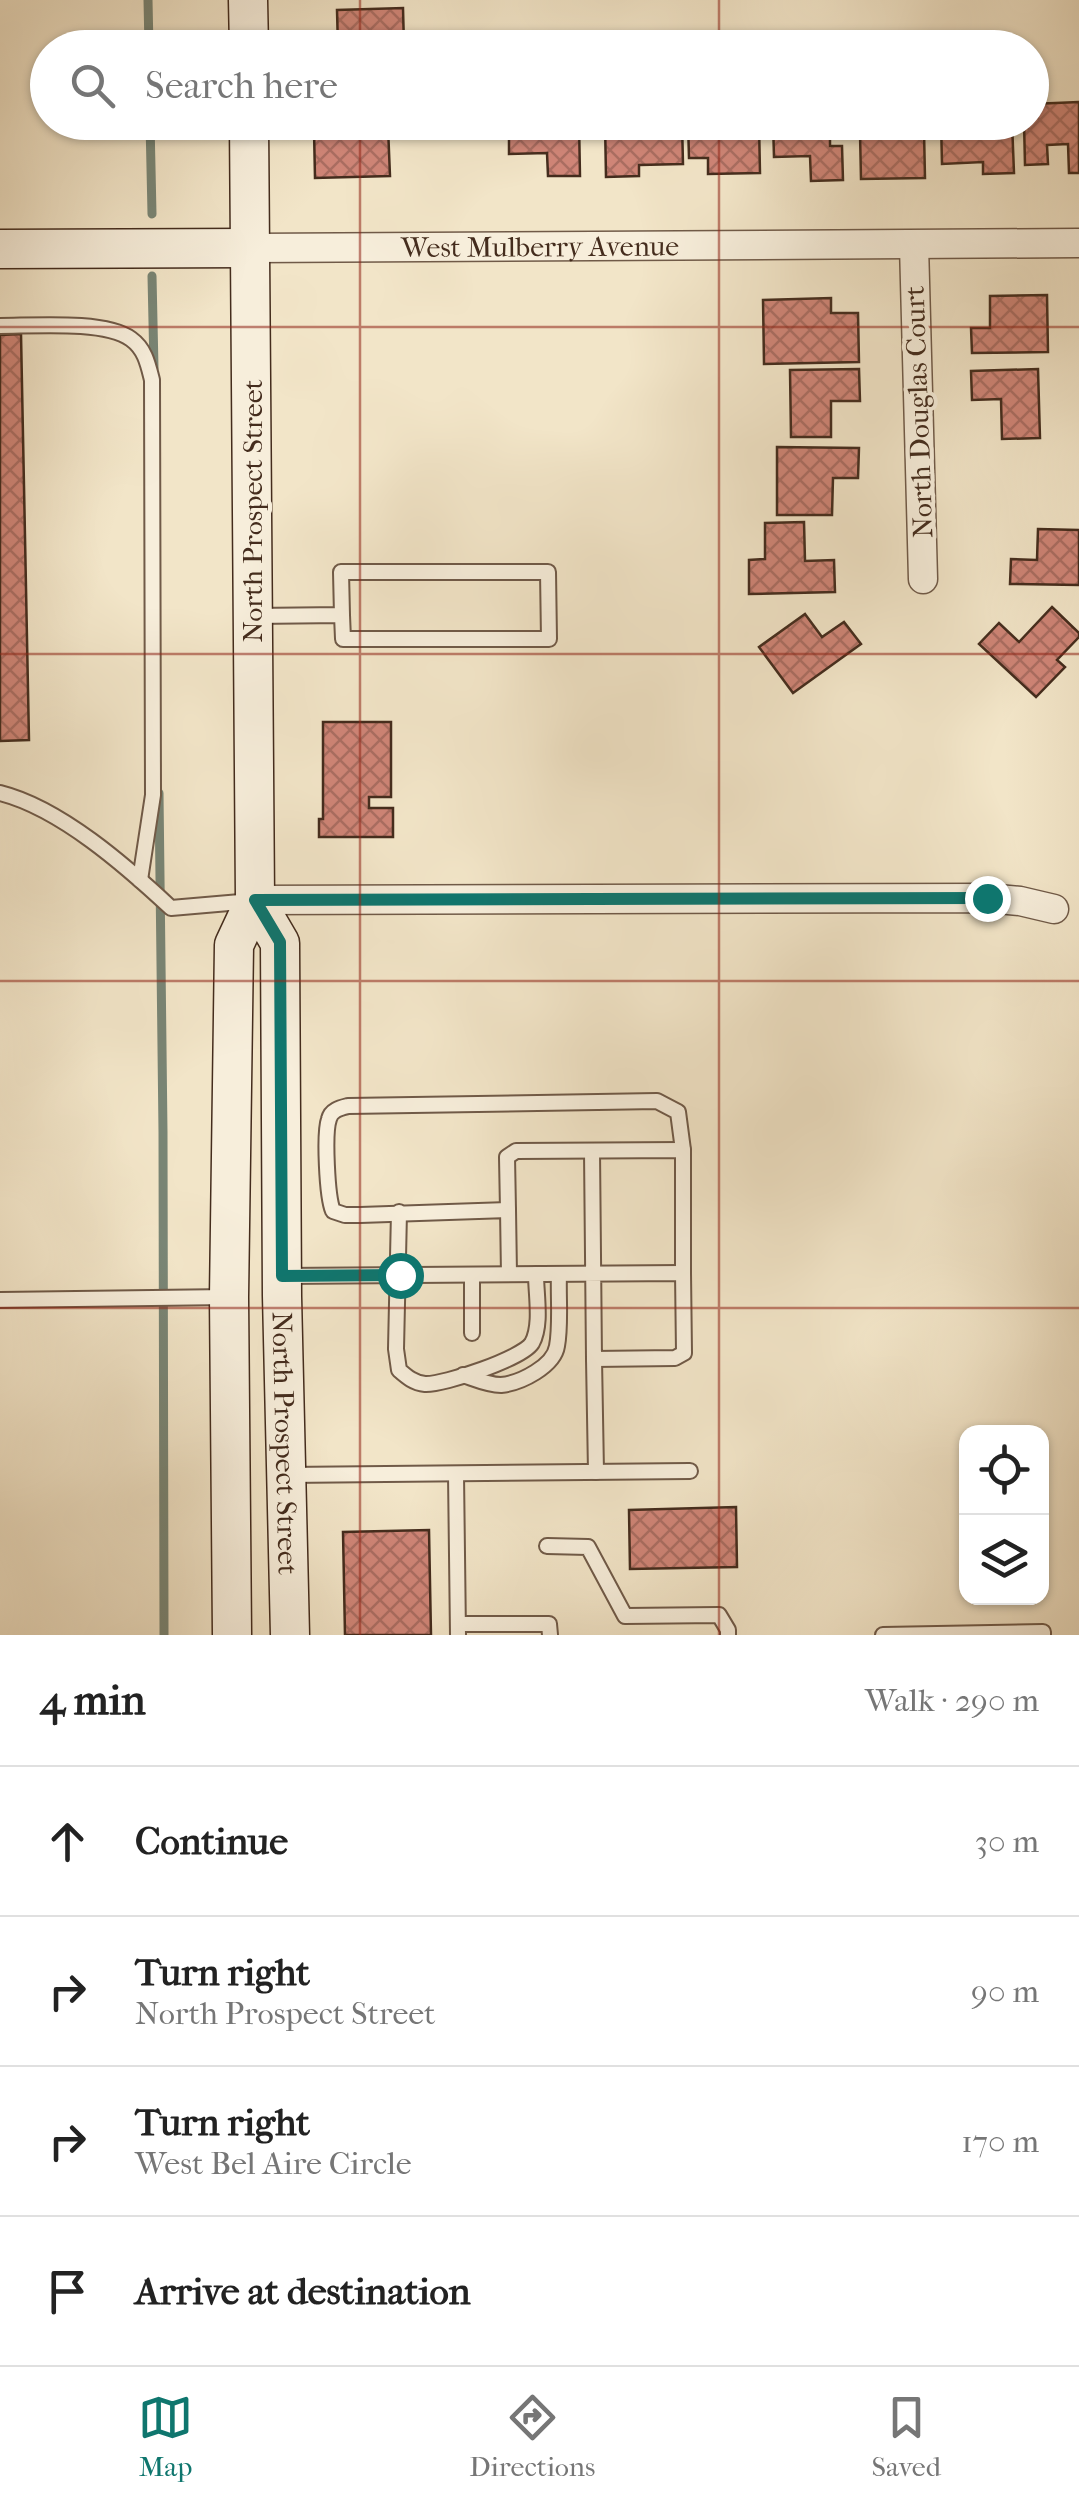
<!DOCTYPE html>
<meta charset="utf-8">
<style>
:root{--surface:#fff;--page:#f6f6f6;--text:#222;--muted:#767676;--line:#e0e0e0;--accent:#0f766e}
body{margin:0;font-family:"IM FELL French Canon",serif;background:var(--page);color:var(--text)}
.controls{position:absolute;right:30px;bottom:30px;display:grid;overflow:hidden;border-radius:20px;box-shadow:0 2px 8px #0004}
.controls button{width:90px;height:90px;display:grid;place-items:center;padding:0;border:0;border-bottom:2px solid var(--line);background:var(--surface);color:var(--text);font:50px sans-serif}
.stop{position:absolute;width:30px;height:30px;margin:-22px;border:8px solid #0f766e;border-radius:50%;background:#fff}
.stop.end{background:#0f766e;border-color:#fff;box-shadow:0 2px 10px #0008}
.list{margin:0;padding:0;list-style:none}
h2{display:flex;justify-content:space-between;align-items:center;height:130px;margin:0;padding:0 40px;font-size:42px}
h2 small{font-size:32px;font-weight:400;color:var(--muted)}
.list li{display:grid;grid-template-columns:65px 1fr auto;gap:30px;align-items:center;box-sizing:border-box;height:150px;padding:0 40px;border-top:2px solid var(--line)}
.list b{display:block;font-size:38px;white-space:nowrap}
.list p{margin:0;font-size:32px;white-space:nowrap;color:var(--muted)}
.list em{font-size:32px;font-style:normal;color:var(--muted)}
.icon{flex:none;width:55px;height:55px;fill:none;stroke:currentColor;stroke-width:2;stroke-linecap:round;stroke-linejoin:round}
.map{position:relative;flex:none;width:1079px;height:1635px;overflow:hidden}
.search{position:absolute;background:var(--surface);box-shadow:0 2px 8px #0004;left:30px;right:30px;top:30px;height:110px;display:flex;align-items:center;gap:25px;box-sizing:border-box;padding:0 35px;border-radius:55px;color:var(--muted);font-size:38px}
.sheet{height:730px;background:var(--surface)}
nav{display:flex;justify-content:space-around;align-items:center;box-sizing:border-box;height:140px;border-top:2px solid var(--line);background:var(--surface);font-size:28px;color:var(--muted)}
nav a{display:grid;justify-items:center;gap:5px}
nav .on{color:var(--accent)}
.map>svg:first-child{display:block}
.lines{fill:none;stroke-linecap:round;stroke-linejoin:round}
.stream{stroke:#798575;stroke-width:9}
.building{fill:url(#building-cross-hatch);stroke:#442c1d;stroke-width:2.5}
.lane-casing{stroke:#705a48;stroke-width:18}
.street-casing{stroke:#705a48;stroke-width:31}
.secondary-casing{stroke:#442c1d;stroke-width:41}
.lane{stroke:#f7eedb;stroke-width:14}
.street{stroke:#f7eedb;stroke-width:28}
.secondary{stroke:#f7eedb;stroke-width:38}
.route{stroke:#0f766e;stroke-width:12}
.grid{fill:none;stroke:#8f2418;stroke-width:2.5;stroke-opacity:0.55}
.labels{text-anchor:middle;stroke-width:8;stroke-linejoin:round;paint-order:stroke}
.street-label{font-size:28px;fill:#442c1d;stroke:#f7eedb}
</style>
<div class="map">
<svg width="1079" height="1635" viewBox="0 0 1079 1635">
<defs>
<pattern id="building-cross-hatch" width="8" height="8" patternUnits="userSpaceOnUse" patternTransform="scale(2.5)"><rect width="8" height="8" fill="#cf8577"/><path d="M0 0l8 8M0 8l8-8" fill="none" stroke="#aa6d61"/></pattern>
</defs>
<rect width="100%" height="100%" fill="#f2e5c8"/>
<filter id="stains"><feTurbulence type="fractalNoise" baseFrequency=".002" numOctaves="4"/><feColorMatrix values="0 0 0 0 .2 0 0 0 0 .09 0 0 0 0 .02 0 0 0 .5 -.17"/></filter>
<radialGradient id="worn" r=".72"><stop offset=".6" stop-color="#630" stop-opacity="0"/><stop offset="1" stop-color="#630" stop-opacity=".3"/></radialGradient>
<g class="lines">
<g class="stream">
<polyline points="148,0 149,48"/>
<polyline points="150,122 152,214"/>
<polyline points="152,276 154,368"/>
<polyline points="159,793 163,1132 164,1635"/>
</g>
</g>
<g class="building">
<polygon points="403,8 404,46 454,45 454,48 338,48 337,10"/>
<polygon points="1079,102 1079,173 1069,173 1068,144 1047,145 1048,164 1025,165 1024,122 1032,122 1032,104"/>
<polygon points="509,122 579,122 580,176 548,176 547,153 509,154"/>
<polygon points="605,122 682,122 683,164 639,165 639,176 606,177"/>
<polygon points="688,122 759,124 760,173 708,174 708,158 689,158"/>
<polygon points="773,122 830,122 830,146 842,146 843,180 811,181 810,156 774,157"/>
<polygon points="941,122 1012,122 1014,173 983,174 983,162 942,164"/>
<polygon points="388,127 390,176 315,178 314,130"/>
<polygon points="924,131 925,178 861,179 860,133"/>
<polygon points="1047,295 1048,352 972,353 971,328 990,328 990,296"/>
<polygon points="831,298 831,313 858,313 859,362 764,364 763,300"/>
<polygon points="21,334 29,740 0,741 0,335"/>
<polygon points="859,369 860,401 831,401 831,437 791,437 790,370"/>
<polygon points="1038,369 1040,438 1002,439 1001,399 972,400 971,371"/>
<polygon points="777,447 859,448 858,478 833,478 832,515 777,515"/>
<polygon points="804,522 805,561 834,560 835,592 749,594 749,560 765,559 765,523"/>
<polygon points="1038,529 1079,530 1079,585 1010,584 1011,559 1037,560"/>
<polygon points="1052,607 1079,633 1079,637 1057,660 1065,667 1036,697 979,644 999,623 1019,642"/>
<polygon points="805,614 822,637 844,622 861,644 793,693 759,647"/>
<polygon points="323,722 391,722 391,797 369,797 369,808 393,808 393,837 319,837 319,819 323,819"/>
<polygon points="736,1507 737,1567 630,1569 629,1510"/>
<polygon points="429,1530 431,1635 345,1635 343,1532"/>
</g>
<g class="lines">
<g class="lane-casing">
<g id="lane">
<path d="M 0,326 C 33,326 105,320 131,339 C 145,349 148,364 152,380 L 153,795 L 140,880"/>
<polyline points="254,616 342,615 341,572 548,572 549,639 343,639 342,615"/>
<path d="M 0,793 C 60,808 126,866 171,908 L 252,901"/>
<polyline points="508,1210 507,1157 516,1151 683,1150 683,1273"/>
<path d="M 399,1212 L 396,1349 L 399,1370 C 407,1377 414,1383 425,1384 C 444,1385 523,1358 532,1343 C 542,1325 536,1295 536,1274"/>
<path d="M 509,1274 L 508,1210 L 360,1215 L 345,1215 L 333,1211 C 327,1197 324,1133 329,1119 C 331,1110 340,1108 348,1106 L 657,1101 L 678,1112 L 683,1150"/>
<polyline points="472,1275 472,1333"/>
<polyline points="283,1276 683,1273 684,1353 675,1358 594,1359 592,1151"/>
<polyline points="0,1300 228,1297"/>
<polyline points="594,1359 596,1472"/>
<path d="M 463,1375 C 475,1379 488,1385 501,1385 C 521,1383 554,1366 557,1346 C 561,1325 558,1296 559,1274"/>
<polyline points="456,1474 458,1635"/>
<polyline points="287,1475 690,1471"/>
<polyline points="547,1546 588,1547 625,1616 719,1615 728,1630 728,1635"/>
<polyline points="458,1624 549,1624 550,1635"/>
<polyline points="883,1635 1043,1632 1043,1635"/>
</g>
</g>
<g class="street-casing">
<g id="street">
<polyline points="914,245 923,579"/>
<path id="s1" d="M 250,248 L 1079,243"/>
<polyline points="255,900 987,898 1020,901 1054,909"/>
</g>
</g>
<g class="secondary-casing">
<g id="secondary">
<polyline points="248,0 249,48"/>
<polyline points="0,249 250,248"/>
<path id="s2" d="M 255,900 L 280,943 L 282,1296 L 290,1635"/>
<polyline points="232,1635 229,1297 234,945 255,900 249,122"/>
</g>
</g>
<use href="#lane" class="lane"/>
<use href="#street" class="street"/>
<use href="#secondary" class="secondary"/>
</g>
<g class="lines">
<polyline class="route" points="400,1275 282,1276 280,942 255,900 987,898"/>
</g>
<path class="grid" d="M 360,0 L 360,48M 719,0 L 719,48M 360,122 L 360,1635M 719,122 L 719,1635M 0,327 L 1079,327M 0,654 L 1079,654M 0,981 L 1079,981M 0,1308 L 1079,1308"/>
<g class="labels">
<g class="street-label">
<text dy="10" stroke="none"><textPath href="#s1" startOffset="290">West Mulberry Avenue</textPath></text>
<text transform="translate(918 412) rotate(-92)" y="10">North Douglas Court</text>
<text transform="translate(252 511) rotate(-90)" y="10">North Prospect Street</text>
<text dy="10" stroke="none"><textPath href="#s2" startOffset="550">North Prospect Street</textPath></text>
</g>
</g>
<rect width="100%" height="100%" filter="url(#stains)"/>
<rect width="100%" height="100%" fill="url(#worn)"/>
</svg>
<div class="controls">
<button><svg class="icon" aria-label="locate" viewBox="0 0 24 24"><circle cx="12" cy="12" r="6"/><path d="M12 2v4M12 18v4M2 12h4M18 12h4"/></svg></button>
<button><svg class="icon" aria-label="layers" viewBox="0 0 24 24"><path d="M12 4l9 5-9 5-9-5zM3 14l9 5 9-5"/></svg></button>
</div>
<div class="stop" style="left:400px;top:1275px"></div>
<div class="stop end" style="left:987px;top:898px"></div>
<div class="search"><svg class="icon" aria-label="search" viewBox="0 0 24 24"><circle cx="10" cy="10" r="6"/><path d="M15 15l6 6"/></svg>Search here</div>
</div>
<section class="sheet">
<h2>4 min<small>Walk · 290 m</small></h2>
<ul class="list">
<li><svg class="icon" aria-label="ahead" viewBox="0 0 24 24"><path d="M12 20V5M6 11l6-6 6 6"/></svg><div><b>Continue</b></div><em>30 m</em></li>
<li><svg class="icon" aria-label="right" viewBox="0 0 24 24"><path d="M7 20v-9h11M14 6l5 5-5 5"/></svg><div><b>Turn right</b><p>North Prospect Street</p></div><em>90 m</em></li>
<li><svg class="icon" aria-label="right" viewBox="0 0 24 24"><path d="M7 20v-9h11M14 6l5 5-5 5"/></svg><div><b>Turn right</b><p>West Bel Aire Circle</p></div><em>170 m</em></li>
<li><svg class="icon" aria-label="arrive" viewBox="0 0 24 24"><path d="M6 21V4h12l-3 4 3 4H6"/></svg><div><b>Arrive at destination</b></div></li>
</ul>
</section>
<nav>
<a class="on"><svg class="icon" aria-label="map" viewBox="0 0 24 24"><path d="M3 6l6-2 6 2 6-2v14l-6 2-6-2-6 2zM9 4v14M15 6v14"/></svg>Map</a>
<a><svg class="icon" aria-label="directions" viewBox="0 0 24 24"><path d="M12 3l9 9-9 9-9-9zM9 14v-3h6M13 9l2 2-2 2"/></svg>Directions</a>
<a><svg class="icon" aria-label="saved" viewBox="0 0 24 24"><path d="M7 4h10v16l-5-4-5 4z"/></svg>Saved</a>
</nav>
